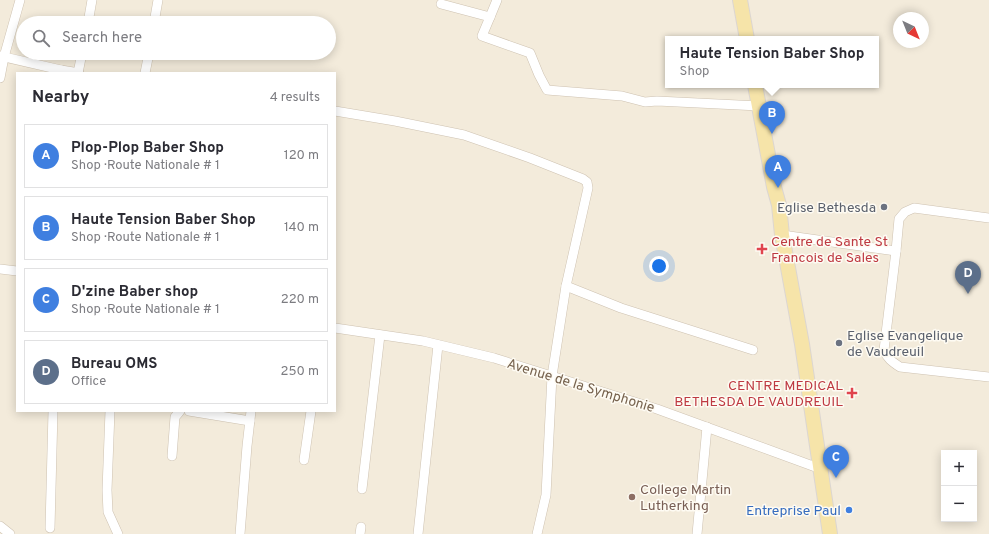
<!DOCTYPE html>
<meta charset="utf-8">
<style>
:root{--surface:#fff;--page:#f7f7f7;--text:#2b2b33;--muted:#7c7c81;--line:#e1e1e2;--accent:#0f766e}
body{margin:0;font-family:Overpass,sans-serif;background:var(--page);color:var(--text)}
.controls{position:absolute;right:12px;bottom:12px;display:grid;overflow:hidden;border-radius:0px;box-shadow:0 2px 10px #0003}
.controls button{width:36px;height:36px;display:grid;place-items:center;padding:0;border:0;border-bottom:1px solid var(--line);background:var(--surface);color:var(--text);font:20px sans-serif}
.compass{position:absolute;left:893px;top:12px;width:36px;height:36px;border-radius:50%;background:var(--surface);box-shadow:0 2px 10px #0003;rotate:137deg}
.you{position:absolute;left:659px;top:266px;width:14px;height:14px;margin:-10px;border:3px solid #fff;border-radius:50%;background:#1a73e8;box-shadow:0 0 0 6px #1a73e833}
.badge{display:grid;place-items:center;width:26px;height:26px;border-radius:50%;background:var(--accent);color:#fff;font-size:13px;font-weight:700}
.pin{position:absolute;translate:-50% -33px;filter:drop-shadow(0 1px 2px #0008)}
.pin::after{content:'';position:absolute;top:21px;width:14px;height:12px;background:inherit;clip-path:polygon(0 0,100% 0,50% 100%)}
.popup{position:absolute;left:665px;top:36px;width:214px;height:52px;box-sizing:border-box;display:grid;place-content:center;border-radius:0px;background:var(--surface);filter:drop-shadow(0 1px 3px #0005);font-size:13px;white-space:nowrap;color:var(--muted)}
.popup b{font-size:15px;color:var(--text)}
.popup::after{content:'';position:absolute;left:50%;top:100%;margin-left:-8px;border:8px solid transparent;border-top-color:var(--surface)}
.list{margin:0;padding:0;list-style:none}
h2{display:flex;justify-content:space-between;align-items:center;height:52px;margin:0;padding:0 16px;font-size:17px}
h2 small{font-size:13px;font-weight:400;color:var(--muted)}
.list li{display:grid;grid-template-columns:26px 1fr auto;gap:12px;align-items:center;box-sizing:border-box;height:64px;margin:0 8px 8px;padding:0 8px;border:1px solid var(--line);border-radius:0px}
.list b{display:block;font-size:15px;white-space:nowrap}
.list p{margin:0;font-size:13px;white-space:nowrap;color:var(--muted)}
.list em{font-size:13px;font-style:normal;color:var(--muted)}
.icon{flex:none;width:22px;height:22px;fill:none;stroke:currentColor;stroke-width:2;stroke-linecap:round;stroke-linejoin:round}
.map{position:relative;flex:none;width:989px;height:534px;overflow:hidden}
.search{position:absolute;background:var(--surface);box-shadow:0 2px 10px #0003;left:16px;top:16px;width:320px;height:44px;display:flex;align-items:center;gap:10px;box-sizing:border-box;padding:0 14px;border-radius:22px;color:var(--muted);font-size:15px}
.panel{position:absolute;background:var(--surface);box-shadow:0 2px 10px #0003;left:16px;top:72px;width:320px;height:340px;border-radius:0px}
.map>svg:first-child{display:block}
.residential{fill:#f3ebdb;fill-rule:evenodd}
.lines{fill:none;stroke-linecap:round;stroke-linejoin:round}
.street-casing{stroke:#cec2b1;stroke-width:10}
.primary-casing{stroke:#dcd6d1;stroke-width:16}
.street{stroke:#fff;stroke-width:9}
.primary{stroke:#f6e4a9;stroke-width:14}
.worship-dot{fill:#6b7280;stroke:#fefbf3;stroke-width:1.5}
.health-dot{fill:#e0444e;stroke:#fefbf3;stroke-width:1.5}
.education-dot{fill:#8d6e63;stroke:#fefbf3;stroke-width:1.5}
.shop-dot{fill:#3f7fe0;stroke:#fefbf3;stroke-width:1.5}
.labels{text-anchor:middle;stroke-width:3;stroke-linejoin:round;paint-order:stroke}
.worship-label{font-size:14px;fill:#5b616d;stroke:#fefbf3;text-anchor:end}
.health-label{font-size:14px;fill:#be3a42;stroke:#fefbf3;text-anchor:start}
.street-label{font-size:14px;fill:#77634f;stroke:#fefbf3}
.education-label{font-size:14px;fill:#785e54;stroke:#fefbf3;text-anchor:start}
.shop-label{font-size:14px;fill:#366cbe;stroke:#fefbf3;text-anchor:end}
</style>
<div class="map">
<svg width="989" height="534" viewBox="0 0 989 534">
<rect width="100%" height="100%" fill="#fcf8ec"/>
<path class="residential" d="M 0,0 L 989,0 L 989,534 L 0,534 ZM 899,18 L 923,18 L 923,42 L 899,42 ZM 23,23 L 329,23 L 329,53 L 23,53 ZM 668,39 L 876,39 L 876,85 L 668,85 ZM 17,73 L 335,73 L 335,411 L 17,411 ZM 944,453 L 974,453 L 974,519 L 944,519 Z"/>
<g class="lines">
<g class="street-casing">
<g id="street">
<polyline points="441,4 490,17 482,36 530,53 539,75 547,90 622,96 645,102 657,101 759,106"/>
<polyline points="490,17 497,0"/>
<polyline points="88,23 92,0"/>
<polyline points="154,23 158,0"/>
<polyline points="0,56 61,70"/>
<polyline points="61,73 61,70 79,73"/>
<polyline points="78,73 82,53"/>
<polyline points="145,73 149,53"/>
<polyline points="0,78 4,57 20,0"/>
<polyline points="335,111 395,121 464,135 530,158 583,179 587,182 588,188 566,286 552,376 546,495 537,534"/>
<polyline points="782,235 896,251 899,219 905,212 914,208 989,218"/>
<path d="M 896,251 L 884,350 C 887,358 892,362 900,367 L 989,377"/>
<polyline points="0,269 17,271"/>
<polyline points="566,286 621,308 753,350"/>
<polyline points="335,328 423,341 494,358 657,409 821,469"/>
<polyline points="110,411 107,490 108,512 118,534"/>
<polyline points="189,411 250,421"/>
<polyline points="172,456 175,417 180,411"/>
<polyline points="304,460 311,411"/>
<polyline points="362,489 380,335"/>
<polyline points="0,526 10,534"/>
<polyline points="50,528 53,411"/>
<polyline points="240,534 247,446 251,411"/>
<polyline points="360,534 361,527"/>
<polyline points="418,534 438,345"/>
<polyline points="697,534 707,427"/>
</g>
</g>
<g class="primary-casing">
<g id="primary">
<polyline points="740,0 747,39"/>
<polyline points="755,85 774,187 779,205 782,235 802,344 830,534"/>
</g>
</g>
<use href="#street" class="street"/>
<use href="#primary" class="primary"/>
</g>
<g class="worship-dot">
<circle cx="884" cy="207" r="4"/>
<circle cx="839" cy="343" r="4"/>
</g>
<g class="health-dot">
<path d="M760 243h4v4h4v4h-4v4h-4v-4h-4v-4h4z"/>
<path d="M850 387h4v4h4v4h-4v4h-4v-4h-4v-4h4z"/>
</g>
<circle class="education-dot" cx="632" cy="497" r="4"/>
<circle class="shop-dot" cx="849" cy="510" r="4"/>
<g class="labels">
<g class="worship-label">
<text x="876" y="212">Eglise Bethesda</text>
<text x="847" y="340" text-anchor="start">Eglise Evangelique<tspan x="847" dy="16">de Vaudreuil</tspan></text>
</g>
<g class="health-label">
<text x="771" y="246">Centre de Sante St<tspan x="771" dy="16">Francois de Sales</tspan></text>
<text x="843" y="390" text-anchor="end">CENTRE MEDICAL<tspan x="843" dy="16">BETHESDA DE VAUDREUIL</tspan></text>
</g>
<g class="street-label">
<text transform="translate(581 385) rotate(17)" y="5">Avenue de la Symphonie</text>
</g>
<g class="education-label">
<text x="640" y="494">College Martin<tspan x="640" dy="16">Lutherking</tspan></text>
</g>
<g class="shop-label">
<text x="841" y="515">Entreprise Paul</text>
</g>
</g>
</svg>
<div class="controls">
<button>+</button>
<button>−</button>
</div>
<svg class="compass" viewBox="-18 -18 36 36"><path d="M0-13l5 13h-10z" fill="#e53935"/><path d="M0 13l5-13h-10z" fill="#7c7c81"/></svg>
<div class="you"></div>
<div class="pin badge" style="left:778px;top:188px;background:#3f7fe0">A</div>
<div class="pin badge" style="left:772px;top:134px;background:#3f7fe0">B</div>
<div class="popup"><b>Haute Tension Baber Shop</b>Shop</div>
<div class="pin badge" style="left:836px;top:478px;background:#3f7fe0">C</div>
<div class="pin badge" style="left:968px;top:294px;background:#5c6f8a">D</div>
<div class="search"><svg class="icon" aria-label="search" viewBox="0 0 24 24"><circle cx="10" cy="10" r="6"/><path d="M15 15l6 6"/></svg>Search here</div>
<section class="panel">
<h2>Nearby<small>4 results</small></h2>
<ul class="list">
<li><span class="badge" style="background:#3f7fe0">A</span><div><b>Plop-Plop Baber Shop</b><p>Shop · Route Nationale # 1</p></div><em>120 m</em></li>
<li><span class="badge" style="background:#3f7fe0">B</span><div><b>Haute Tension Baber Shop</b><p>Shop · Route Nationale # 1</p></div><em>140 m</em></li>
<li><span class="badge" style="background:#3f7fe0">C</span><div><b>D'zine Baber shop</b><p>Shop · Route Nationale # 1</p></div><em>220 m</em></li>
<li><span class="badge" style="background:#5c6f8a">D</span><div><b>Bureau OMS</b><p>Office</p></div><em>250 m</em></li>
</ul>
</section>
</div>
